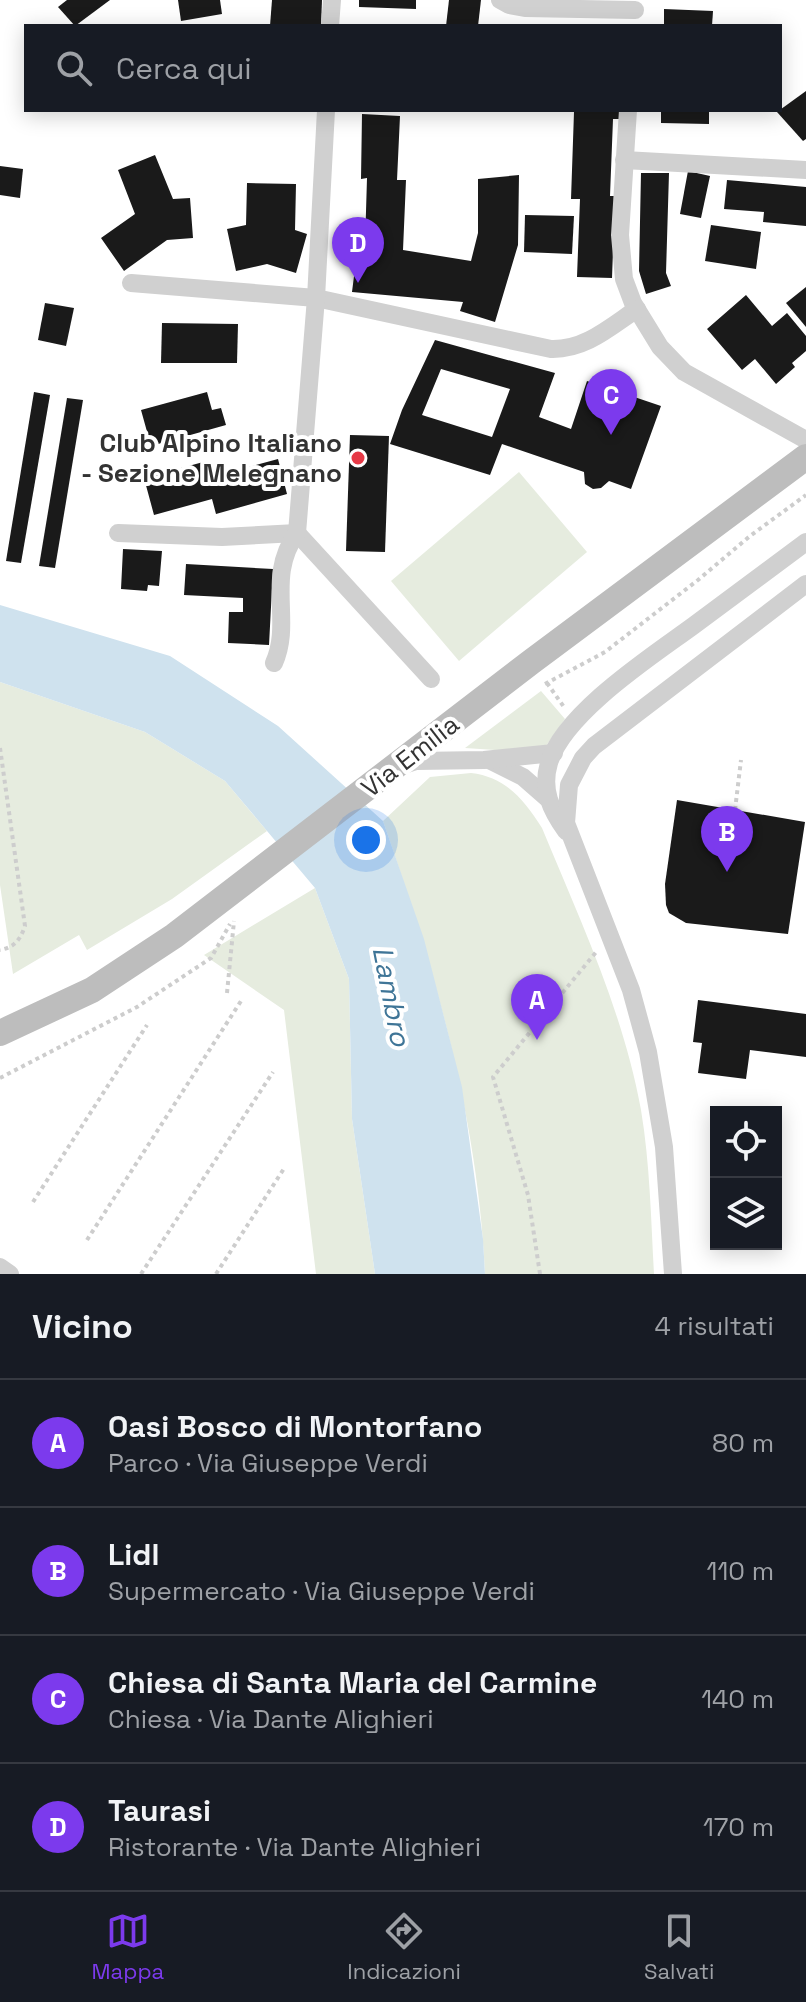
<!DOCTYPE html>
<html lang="it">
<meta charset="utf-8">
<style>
:root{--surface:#171b24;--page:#20242c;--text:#f1f3f6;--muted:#9ea1a6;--line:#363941;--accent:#7c3aed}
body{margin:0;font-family:"Space Grotesk",sans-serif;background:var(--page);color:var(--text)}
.controls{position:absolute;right:24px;bottom:24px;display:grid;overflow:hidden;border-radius:0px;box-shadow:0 4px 20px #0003}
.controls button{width:72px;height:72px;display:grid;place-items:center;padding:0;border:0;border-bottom:2px solid var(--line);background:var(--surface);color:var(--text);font:40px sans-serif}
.you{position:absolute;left:366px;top:840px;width:28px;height:28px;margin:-20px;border:6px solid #fff;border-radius:50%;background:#1a73e8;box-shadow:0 0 0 12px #1a73e833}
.badge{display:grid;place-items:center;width:52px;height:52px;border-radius:50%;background:var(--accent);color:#fff;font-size:26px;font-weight:700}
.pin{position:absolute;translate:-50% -66px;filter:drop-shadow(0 2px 4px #0008)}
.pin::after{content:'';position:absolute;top:42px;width:28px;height:24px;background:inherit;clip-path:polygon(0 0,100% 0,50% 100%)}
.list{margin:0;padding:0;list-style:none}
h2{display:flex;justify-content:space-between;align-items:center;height:104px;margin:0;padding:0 32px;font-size:34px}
h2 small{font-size:26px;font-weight:400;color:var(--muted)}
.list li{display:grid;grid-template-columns:52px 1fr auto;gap:24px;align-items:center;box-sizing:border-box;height:128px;padding:0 32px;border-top:2px solid var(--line)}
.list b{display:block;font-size:30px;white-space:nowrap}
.list p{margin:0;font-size:26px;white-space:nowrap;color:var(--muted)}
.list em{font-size:26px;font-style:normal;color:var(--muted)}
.icon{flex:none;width:44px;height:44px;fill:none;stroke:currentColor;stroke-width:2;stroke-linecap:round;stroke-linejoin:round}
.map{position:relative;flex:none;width:806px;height:1274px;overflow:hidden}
.search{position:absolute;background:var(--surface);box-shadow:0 4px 20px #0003;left:24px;right:24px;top:24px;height:88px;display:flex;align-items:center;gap:20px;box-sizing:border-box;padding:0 28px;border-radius:0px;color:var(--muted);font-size:30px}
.sheet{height:616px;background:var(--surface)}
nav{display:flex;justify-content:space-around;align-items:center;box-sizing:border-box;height:112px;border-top:2px solid var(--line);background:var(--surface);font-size:22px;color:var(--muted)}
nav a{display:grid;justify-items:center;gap:4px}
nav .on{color:var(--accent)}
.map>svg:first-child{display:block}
.green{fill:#e6ecdf}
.water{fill:#cfe2ee}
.building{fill:#1a1a1a;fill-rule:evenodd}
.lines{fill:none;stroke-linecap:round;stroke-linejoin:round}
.path{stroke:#cdcdcd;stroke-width:4;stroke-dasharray:4 4;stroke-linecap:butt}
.street{stroke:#d0d0d0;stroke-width:18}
.secondary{stroke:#bdbdbd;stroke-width:26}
.poi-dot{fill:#e63946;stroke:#fff;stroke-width:3}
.labels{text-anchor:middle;stroke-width:8;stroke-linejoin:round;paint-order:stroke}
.poi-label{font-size:26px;font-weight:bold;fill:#333;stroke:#fff;text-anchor:end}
.street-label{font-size:26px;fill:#333;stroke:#fff}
.water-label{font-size:28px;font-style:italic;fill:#3f7597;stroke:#fff}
</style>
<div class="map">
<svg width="806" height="1274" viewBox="0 0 806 1274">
<rect width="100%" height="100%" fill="#fff"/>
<g class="green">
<polygon points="519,472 587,552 459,661 391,581"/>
<polygon points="0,682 145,732 225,781 267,831 172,899 87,950 79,935 13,974 0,885"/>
<polygon points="541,691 565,719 541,753 465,748"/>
<path d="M 471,773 C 506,777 524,800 542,828 C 580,920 623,1011 641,1110 C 650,1164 651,1220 654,1274 L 485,1274 C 478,1117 434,968 383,821 L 430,777 Z"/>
<polygon points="315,888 349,979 352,1119 375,1274 316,1274 284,1010 204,955"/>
</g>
<polygon class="water" points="0,605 170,656 278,726 383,821 424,939 462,1087 483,1239 485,1274 375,1274 352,1119 349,979 315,888 225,781 145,732 0,682"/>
<g class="building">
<polygon points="67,0 110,0 75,26 58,7"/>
<polygon points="178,0 220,0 222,14 181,21"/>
<polygon points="272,0 322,0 321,26 270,26"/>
<polygon points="359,0 416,0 416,9 359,7"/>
<polygon points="449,0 481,0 478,26 446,26"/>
<polygon points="664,9 713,11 712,26 664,26"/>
<polygon points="806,91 806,139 803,141 777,112"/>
<polygon points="584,110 619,110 619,119 613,119 610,196 615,196 612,278 577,277 580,199 571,199 574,112"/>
<polygon points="661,110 709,110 709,124 661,123"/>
<polygon points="362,114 400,116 397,180 406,180 403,250 471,261 478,233 478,179 519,175 518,245 495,322 460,311 463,302 352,292 358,245 365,245 367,178 361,179"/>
<polygon points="155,155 173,199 190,198 193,238 167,240 124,271 101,238 135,214 118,170"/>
<polygon points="0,166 23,169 20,198 0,195"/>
<polygon points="688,171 710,176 701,218 680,214"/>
<polygon points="641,173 669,173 666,273 671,286 646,294 639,271"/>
<polygon points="727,180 806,187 806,226 763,222 764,212 724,209"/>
<polygon points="247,183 296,184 295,230 307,234 296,273 267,264 236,271 227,229 246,225"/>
<polygon points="525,215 574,216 572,254 524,252"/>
<polygon points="711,225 761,232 756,269 705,261"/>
<polygon points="806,287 806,327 786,303"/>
<polygon points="746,295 772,326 787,313 806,336 806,351 792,363 795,367 776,384 755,359 742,370 707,329"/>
<polygon points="45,303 74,308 66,346 38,340"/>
<polygon points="162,323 238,324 237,363 161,363"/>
<path d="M 435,340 L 555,373 L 539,417 L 571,429 L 587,381 L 661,406 L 631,489 L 609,481 L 601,488 L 593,489 L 585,484 L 584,472 L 502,444 L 490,475 L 390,444 L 402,410 ZM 441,369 L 510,389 L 492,437 L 422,415 Z"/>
<polygon points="34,392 50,395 21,563 6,561"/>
<polygon points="207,392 212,410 221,408 226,425 151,446 141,410"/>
<polygon points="67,398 83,400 55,568 39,566"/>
<polygon points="350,435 389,436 385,552 346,551"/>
<polygon points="278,459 287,494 216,514 212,499 154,515 144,478 207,461 211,477"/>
<polygon points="123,549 162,551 159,586 148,585 147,591 121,589"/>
<polygon points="186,564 273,569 269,645 228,643 229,612 243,612 243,598 184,595"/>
<polygon points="677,800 805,822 788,934 686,923 669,913 666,905 665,884"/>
<polygon points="698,1000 806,1014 806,1057 750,1050 746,1079 698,1073 702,1043 693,1042"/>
</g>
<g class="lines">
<g class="path">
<polyline points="547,683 564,707"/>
<polyline points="545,684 605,652 698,580 750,536 806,495"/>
<path d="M 0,748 L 25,926 C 20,940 15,947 0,950"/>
<polyline points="735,810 741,760"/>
<polyline points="227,993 234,921"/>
<polyline points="0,1078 137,1007 211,958 230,924"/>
<polyline points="33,1202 147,1025"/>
<polyline points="87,1240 241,1001"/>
<polyline points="141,1274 273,1072"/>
<polyline points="216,1274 285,1167"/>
<polyline points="540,1274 528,1195 493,1077 597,951"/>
</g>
<g class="street">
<polyline points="500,0 509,5 525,8 635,10"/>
<polyline points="330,26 332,0"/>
<polyline points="628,110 620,235 624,279 633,303 660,347 684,372 806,440"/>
<polyline points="624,160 806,170"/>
<path d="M 131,283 L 316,298 L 551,349 C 585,350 610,327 637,309"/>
<polyline points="118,533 222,537 297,533"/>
<polyline points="297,533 431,679"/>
<path d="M 274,663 C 293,621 265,577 297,533 L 316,298 L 326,110"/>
<polyline points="491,761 523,777 547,798"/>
<polyline points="401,766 416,761 484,760 554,753"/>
<path d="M 566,831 C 551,810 541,790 549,763 C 564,713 652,656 693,626 C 731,598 768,570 806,542"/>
<polyline points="0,1267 10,1274"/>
<polyline points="673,1274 664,1147 648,1052 631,990 566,823 569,785 583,758 594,746 806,584"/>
</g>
<polyline class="secondary" points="0,1033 92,990 174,936 531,662 806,457"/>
</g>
<circle class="poi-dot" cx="358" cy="458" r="8"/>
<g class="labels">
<g class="poi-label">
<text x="342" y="452">Club Alpino Italiano<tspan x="342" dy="30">- Sezione Melegnano</tspan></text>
</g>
<g class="street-label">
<text transform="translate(410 756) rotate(-38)" y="9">Via Emilia</text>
</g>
<g class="water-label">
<text transform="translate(392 996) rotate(79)" y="10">Lambro</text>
</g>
</g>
</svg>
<div class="controls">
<button><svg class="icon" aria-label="locate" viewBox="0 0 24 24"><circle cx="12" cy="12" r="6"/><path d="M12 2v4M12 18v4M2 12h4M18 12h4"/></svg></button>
<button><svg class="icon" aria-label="layers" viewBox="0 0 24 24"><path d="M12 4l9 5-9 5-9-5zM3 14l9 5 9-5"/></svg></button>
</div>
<div class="you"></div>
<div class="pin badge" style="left:537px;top:1040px">A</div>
<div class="pin badge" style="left:727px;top:872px">B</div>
<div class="pin badge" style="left:611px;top:435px">C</div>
<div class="pin badge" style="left:358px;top:283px">D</div>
<div class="search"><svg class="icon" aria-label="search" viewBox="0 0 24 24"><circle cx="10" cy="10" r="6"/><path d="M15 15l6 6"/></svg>Cerca qui</div>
</div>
<section class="sheet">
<h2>Vicino<small>4 risultati</small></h2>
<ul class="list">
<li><span class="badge">A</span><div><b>Oasi Bosco di Montorfano</b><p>Parco · Via Giuseppe Verdi</p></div><em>80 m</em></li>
<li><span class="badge">B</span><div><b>Lidl</b><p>Supermercato · Via Giuseppe Verdi</p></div><em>110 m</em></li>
<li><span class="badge">C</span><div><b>Chiesa di Santa Maria del Carmine</b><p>Chiesa · Via Dante Alighieri</p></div><em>140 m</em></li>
<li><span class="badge">D</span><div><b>Taurasi</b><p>Ristorante · Via Dante Alighieri</p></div><em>170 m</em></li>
</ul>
</section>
<nav>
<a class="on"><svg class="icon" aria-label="map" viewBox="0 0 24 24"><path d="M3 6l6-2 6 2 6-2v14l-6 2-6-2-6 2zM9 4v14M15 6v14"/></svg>Mappa</a>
<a><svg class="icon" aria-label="directions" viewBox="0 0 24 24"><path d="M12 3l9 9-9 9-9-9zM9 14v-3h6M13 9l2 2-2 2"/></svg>Indicazioni</a>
<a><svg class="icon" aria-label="saved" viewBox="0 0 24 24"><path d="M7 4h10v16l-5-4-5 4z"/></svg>Salvati</a>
</nav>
